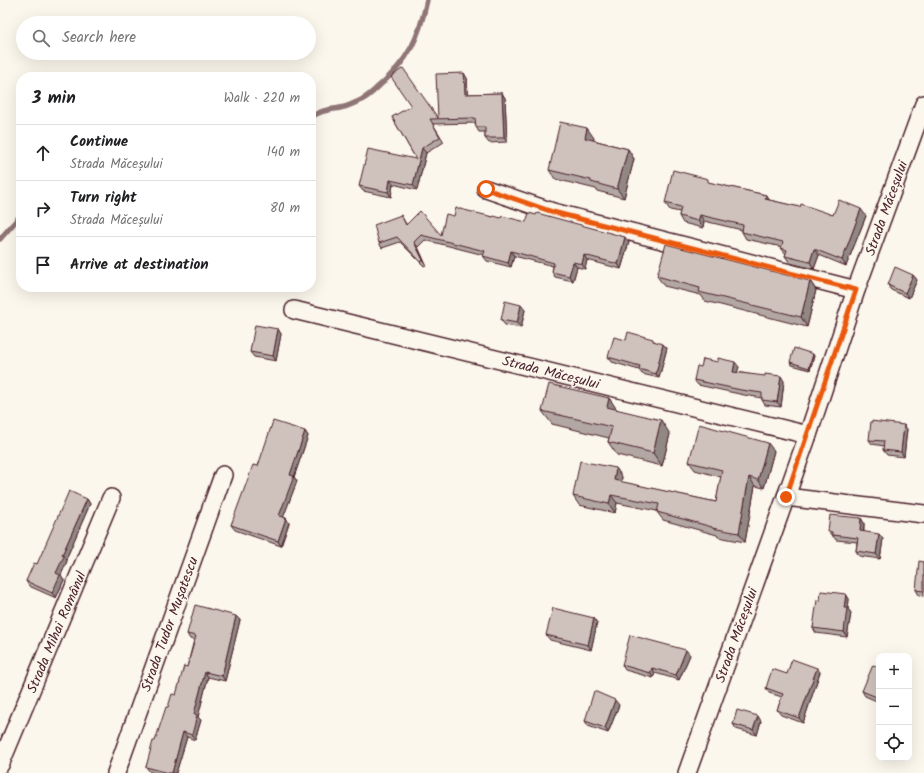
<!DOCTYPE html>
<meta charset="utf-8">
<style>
:root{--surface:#fff;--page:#f6f6f6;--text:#202124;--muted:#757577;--line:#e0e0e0}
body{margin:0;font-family:Kalam,sans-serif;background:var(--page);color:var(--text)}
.controls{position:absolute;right:12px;bottom:12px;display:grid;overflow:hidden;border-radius:8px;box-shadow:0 4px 16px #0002}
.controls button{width:36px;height:36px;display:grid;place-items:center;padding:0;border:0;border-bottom:1px solid var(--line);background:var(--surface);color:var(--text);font:20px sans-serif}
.stop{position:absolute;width:12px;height:12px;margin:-9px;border:3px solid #ea580c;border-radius:50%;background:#fff}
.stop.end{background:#ea580c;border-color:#fff;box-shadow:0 1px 4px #0008}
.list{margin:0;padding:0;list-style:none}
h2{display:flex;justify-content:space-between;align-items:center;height:52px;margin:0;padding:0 16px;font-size:17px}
h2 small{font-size:13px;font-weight:400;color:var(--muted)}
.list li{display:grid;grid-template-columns:26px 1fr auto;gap:12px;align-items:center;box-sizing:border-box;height:56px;padding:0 16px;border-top:1px solid var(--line)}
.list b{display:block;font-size:15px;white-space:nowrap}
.list p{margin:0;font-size:13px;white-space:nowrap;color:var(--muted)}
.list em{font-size:13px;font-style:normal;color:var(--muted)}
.icon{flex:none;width:22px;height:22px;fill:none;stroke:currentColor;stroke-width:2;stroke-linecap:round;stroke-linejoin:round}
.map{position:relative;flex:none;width:924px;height:773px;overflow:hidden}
.search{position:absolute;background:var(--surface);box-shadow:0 4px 16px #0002;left:16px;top:16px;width:300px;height:44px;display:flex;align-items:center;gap:10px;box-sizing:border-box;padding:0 14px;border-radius:22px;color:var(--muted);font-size:15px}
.panel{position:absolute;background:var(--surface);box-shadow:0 4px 16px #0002;left:16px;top:72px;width:300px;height:220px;border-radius:16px}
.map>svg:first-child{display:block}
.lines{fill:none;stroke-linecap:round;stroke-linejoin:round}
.stream{stroke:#907477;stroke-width:5.5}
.minor-casing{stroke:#4a1f2b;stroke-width:20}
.minor{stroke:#fbf7ec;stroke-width:17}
.wall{fill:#b2a7a2;stroke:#4a1f2b}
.shaded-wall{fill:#918884;stroke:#4a1f2b}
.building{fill:#cfc2bc;stroke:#4a1f2b}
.route{stroke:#ea580c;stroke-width:5}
.labels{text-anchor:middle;stroke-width:3;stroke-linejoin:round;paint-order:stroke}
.street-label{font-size:14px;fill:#4a1f2b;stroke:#fbf7ec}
</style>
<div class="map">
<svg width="924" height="773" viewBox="0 0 924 773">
<rect width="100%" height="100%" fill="#fbf7ec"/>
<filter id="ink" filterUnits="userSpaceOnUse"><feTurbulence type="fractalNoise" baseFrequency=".025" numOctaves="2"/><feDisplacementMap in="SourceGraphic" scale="8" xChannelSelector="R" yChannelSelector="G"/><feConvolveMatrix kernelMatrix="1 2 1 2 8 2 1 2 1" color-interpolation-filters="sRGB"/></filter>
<g filter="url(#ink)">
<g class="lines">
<g class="stream">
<path d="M 311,117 C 321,110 329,110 340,108 C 346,107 352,104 357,102 C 365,99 373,92 379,86 C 409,60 419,38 427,0"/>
<polyline points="0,239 21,215"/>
</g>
<g class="minor-casing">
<g id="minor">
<polyline points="486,189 553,212 856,290"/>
<polyline points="294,310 808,435"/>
<polyline points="786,497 924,514"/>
<polyline points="0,765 111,498"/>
<polyline points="116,773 223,475"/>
<polyline points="687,773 808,435 856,290 924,104"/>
</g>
</g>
<use href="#minor" class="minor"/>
</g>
<g class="wall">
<polygon points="467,78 468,94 502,93 505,98 507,142 489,143 485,138 485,132 479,132 476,127 476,123 433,124 444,142 426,153 417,190 393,184 391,197 363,191 359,186 416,159 392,117 438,118"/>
<polygon points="594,138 593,140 628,149 634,159 624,198 597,191 596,189 555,179 549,170"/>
<polygon points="711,183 766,195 769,200 833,215 866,216 846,266 819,255 814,269 790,263 785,256 786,254 781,248 782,247 746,239 742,232 742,230 704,221 703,228 683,223 679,216 680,212 670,210 665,203"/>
<polygon points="401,215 406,224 441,235 454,216 493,217 526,222 629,242 621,269 587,260 585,269 577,267 573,281 555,277 552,272 553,266 514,256 511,267 487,261 483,256 484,255 425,240 418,247 426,265 424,266 400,242 382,248 379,243"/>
<polygon points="913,275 917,280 909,298 891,290 888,285"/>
<polygon points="657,276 810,281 816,290 807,327 705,301 701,295 664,286"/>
<polygon points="525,310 521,328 505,325 501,320"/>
<polygon points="278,329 281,334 276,361 254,357 250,352"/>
<polygon points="626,340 654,341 667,348 659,378 642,374 639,370 612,362 608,357"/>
<polygon points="814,356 810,370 792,365 790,362"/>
<polygon points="701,367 739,367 737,372 784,381 781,407 765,405 762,400 762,398 744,395 698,385 694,380"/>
<polygon points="609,398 616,409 670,434 662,466 617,455 608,442 609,438 552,424 542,411"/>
<polygon points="907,429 904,457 887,455 883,450 884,446 872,444 869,440"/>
<polygon points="305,431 308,436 294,477 297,481 283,517 286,518 289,523 281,546 235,530 231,525 258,466"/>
<polygon points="774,451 764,488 755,486 745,542 718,537 717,535 663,520 657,512 657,511 617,503 615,513 579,505 573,496 616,468 622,477 621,482 716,502 721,477 695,470 689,462"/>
<polygon points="87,499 90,504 66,559 67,561 61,575 64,580 56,598 29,586 26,581 37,564"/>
<polygon points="861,518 864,523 864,532 883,539 880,559 859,556 856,551 857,542 836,540 833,536 832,536 828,531"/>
<polygon points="924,562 924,596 919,595 916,590"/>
<polygon points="846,594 849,599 848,609 851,613 847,637 816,633 813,628 820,601"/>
<polygon points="240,620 225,681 208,677 198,717 201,720 195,740 187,737 176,773 155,773 150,772 146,767 168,707 176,695 187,667 194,640 190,639 187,634"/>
<polygon points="597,623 591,650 550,640 546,635"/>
<polygon points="690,655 679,680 655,673 653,678 625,670 622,665"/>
<polygon points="879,667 879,702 865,696 862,691"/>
<polygon points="820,672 803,723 781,715 777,710 782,697 769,693 766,688 787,674"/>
<polygon points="619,705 608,733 588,726 585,721"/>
<polygon points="761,721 757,735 736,729 733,724"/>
</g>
<g class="shaded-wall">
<polygon points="464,73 467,78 468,99 465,94"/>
<polygon points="502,93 505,98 507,142 504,138"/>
<polygon points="587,128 594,138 591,147 585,138"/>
<polygon points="422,148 426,153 417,190 413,185"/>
<polygon points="628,149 634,159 624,198 617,189"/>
<polygon points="390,180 393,184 391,197 388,192"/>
<polygon points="766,195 771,202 765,199"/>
<polygon points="861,209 866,216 846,266 842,260"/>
<polygon points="700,215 704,221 703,228 698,221"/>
<polygon points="625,237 629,242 621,269 618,264"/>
<polygon points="414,242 418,247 426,265 423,260"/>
<polygon points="814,249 819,255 814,269 810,262"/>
<polygon points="511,251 514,256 511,267 508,263"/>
<polygon points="584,255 587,260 585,269 582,264"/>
<polygon points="573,262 577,267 573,281 569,276"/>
<polygon points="913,275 917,280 909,298 905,293"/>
<polygon points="810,281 816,290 807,327 801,317"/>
<polygon points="521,305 525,310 521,328 517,323"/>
<polygon points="278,329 281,334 276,361 273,356"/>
<polygon points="663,344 667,348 659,378 656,374"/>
<polygon points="813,354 814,356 810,370 809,368"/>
<polygon points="735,362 739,367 736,377 733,372"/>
<polygon points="781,376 784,381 781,407 777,402"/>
<polygon points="609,398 618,411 607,407"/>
<polygon points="661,420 670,434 662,466 653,453"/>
<polygon points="904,425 907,429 904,457 901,452"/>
<polygon points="305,431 308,436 294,477 297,481 282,521 279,516 290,475"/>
<polygon points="768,443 774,451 764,488 758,480"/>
<polygon points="616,468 622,477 620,489 614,480"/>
<polygon points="749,477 755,486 745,542 739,533"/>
<polygon points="611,495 617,503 615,513 609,504"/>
<polygon points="87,499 90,504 66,559 67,561 61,575 64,580 56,598 52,593 56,573 62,555"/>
<polygon points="286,518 289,523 281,546 278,541"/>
<polygon points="861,518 864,523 863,536 860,531"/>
<polygon points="879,534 883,539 880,559 876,554"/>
<polygon points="846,594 849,599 848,609 851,613 847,637 844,632 844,608"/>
<polygon points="236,616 240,620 225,681 222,676"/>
<polygon points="594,618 597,623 591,650 588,645"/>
<polygon points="686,650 690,655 679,680 676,675"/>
<polygon points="652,668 655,673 653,678 650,673"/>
<polygon points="817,668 820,672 803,723 799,718"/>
<polygon points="205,672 208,677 198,717 201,720 195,740 192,735 194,714"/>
<polygon points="615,700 619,705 608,733 605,728"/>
<polygon points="758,716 761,721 757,735 753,730"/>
<polygon points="183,732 187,737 176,773 172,773"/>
</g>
<g class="building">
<polygon points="403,68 438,118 436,74 464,73 465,94 502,93 504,138 485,138 485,127 476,127 475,118 430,119 440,137 422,148 413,185 390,180 388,192 359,186 368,149 416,159 392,117 411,106 391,77"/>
<polygon points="560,122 587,128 585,138 628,149 617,189 591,182 591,180 549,170"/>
<polygon points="673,170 708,179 708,182 766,195 765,199 800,207 801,204 833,215 839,200 861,209 842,260 814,249 810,262 785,256 787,250 781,248 783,242 742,232 743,225 700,215 698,221 679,216 681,207 665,203"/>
<polygon points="456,208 493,217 494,216 501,218 502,216 526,222 529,213 536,215 537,213 625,237 618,264 584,255 582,264 573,262 569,276 552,272 554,263 511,251 508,263 483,256 485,251 421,235 414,242 423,260 421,262 397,237 379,243 374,225 401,215 406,225 420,211 441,235 446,214 454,216"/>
<polygon points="666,244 810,281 801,317 699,292 700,288 657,276"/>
<polygon points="895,267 913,275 905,293 888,285"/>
<polygon points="505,301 521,305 517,323 501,320"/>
<polygon points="255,325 278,329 273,356 250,352"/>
<polygon points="628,332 653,339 653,341 663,344 656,374 639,369 640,366 608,357 614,337 626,340"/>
<polygon points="794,348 813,354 809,368 790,362"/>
<polygon points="718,358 735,362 733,372 765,376 765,374 781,376 777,402 762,400 762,393 741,390 694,380 697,366 701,367 703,359 718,362"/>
<polygon points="549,384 609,398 607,407 661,420 653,453 608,442 612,427 542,411"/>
<polygon points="273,421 305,431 290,475 294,476 279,516 286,518 278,541 231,525 253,465 258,466"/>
<polygon points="871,421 904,425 901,452 883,450 884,441 869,440"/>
<polygon points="699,424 768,443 758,480 749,477 739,533 712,528 712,527 657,512 659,504 611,495 609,504 573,496 580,461 616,468 614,480 716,502 722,470 689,462"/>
<polygon points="69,491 87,499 62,555 64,556 56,573 60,575 52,593 26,581 34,563 37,564"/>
<polygon points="830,515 861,518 860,531 879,534 876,554 856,551 858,538 832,535 832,532 828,531"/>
<polygon points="919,561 924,562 924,591 916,590"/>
<polygon points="821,591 846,594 844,608 847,608 844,632 813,628 817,600 820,601"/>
<polygon points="195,605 236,616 222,676 205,672 194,714 197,715 192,735 183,732 172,773 169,773 146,767 153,741 155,741 166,707 168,707 172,694 176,695 184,666 187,667 196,636 187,634"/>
<polygon points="553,608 594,618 588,645 546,635"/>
<polygon points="630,635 686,650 676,675 652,668 650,673 622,665"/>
<polygon points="792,659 817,668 799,718 777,710 783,694 766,688 772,669 787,674"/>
<polygon points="873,665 879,667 879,698 862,691"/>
<polygon points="594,691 615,700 605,728 585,721"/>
<polygon points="737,710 758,716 753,730 733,724"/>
</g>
</g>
<g class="lines" filter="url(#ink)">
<polyline class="route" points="486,189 553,212 856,290 786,497"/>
</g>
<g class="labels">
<g class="street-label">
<text transform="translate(886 208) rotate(-70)" y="5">Strada Măceșului</text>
<text transform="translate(551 372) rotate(14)" y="5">Strada Măceșului</text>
<text transform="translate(169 624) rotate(-70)" y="5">Strada Tudor Mușatescu</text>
<text transform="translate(56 632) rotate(-67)" y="5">Strada Mihai Românul</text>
<text transform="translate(736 635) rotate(-70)" y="5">Strada Măceșului</text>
</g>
</g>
</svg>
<div class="controls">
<button>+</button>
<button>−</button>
<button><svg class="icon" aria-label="locate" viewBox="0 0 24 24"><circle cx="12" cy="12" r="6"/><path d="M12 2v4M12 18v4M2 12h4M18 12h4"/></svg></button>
</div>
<div class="stop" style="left:486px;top:189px"></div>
<div class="stop end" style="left:786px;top:497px"></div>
<div class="search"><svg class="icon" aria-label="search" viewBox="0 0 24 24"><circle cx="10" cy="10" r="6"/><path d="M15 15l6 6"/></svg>Search here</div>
<section class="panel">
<h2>3 min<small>Walk · 220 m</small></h2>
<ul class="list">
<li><svg class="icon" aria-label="ahead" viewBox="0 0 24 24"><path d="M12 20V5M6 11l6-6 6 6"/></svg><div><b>Continue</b><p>Strada Măceșului</p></div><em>140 m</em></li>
<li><svg class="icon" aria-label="right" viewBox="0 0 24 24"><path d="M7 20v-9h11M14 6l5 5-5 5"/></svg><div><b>Turn right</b><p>Strada Măceșului</p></div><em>80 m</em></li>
<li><svg class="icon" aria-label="arrive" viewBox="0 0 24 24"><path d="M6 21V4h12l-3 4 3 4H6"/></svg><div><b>Arrive at destination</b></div></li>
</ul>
</section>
</div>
